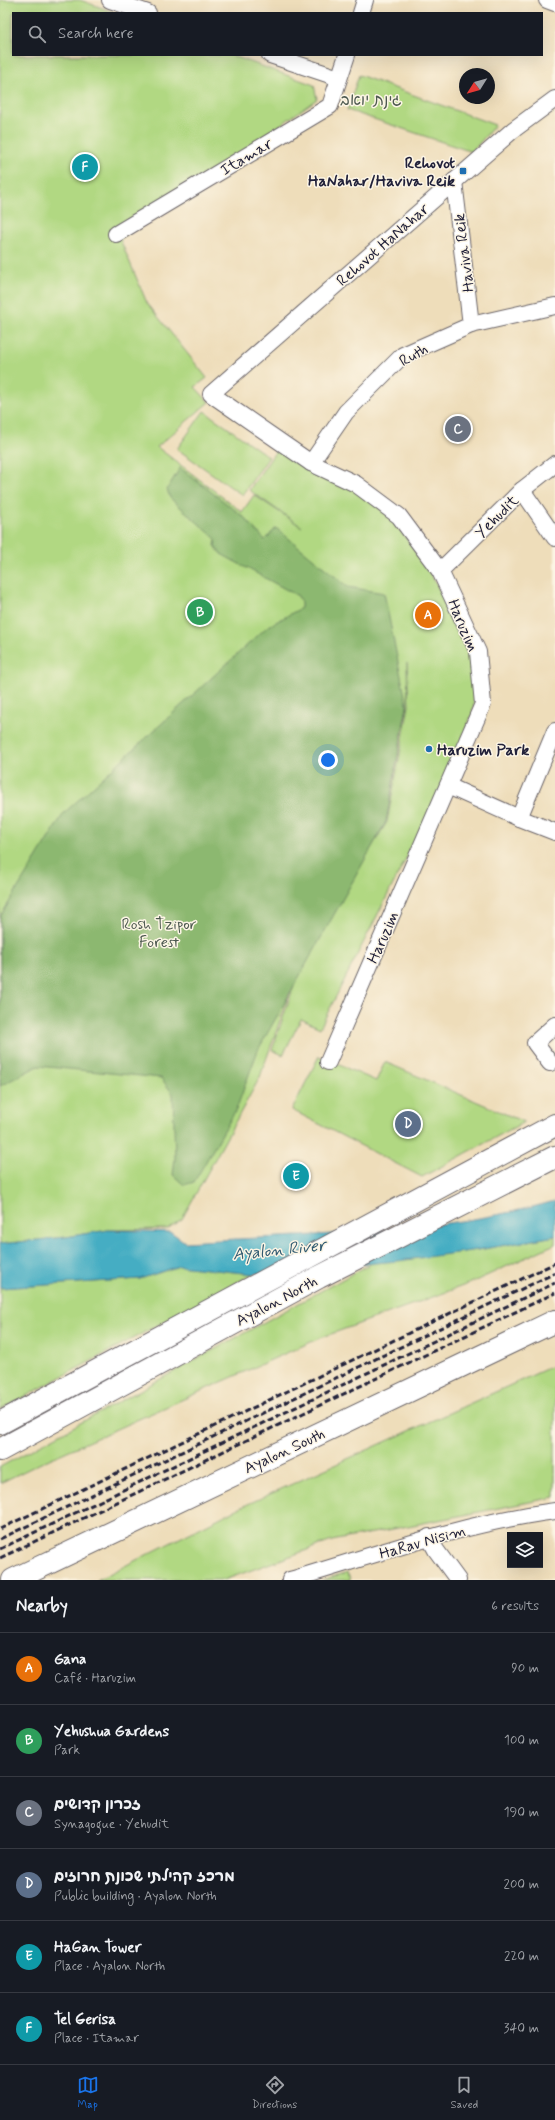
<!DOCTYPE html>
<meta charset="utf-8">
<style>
:root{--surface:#171b24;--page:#242831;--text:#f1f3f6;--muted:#9ea1a6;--line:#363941;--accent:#1a73e8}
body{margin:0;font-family:Mynerve,"Playpen Sans Hebrew",sans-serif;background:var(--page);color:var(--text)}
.controls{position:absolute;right:12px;bottom:12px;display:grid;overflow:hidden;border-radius:0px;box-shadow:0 4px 16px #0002}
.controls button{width:36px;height:36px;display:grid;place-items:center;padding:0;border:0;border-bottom:1px solid var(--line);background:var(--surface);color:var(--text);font:20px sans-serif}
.compass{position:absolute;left:459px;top:68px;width:36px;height:36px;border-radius:50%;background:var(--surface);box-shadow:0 4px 16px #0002;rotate:233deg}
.you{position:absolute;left:328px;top:760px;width:14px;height:14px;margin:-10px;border:3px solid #fff;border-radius:50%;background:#1a73e8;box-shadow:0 0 0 6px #1a73e833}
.badge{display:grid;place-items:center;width:26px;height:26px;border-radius:50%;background:var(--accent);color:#fff;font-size:13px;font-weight:700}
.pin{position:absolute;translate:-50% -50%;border:2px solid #fff;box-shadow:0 1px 4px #0006}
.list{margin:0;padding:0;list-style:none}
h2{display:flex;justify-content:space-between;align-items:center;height:52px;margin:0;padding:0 16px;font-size:17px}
h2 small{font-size:13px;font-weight:400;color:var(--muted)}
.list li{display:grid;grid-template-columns:26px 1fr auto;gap:12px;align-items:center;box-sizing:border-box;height:72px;padding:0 16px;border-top:1px solid var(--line)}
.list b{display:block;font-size:15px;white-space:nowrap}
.list p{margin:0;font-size:13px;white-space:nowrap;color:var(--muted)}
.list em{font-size:13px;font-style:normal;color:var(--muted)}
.icon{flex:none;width:22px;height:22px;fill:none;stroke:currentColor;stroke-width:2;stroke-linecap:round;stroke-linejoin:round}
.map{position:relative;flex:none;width:555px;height:1580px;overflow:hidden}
.search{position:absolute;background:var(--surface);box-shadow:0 4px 16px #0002;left:12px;right:12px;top:12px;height:44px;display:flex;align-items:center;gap:10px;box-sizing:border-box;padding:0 14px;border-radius:0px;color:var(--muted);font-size:15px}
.sheet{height:484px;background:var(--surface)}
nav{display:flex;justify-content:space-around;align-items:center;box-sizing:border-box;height:56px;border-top:1px solid var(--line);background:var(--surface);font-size:11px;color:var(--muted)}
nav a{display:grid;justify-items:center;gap:2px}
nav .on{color:var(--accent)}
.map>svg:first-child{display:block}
.green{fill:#b1d882;stroke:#6a7d5e}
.forest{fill:#8cb870;stroke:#576d56}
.water{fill:#44adc3;stroke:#33687f}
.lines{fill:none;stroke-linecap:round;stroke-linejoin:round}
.minor-casing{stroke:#696367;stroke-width:18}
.highway-casing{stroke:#696367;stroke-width:24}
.minor{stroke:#fff;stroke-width:16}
.highway{stroke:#fff;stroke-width:22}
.rail{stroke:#22223b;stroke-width:3;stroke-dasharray:6 3;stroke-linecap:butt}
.poi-dot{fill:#1f6fb2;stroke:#fcf5e5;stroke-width:1.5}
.labels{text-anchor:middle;stroke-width:3;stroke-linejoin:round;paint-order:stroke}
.park-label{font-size:16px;fill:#4d5950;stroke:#fcf5e5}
.street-label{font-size:16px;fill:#22223b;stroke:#fcf5e5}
.poi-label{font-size:16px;font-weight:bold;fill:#22223b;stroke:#fcf5e5;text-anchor:end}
.water-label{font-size:17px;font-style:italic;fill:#305a71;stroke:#fcf5e5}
</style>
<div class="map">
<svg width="555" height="1580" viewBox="0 0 555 1580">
<rect width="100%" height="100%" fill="#fcf5e5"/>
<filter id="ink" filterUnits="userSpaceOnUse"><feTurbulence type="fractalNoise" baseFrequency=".025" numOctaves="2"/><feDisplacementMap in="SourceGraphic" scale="8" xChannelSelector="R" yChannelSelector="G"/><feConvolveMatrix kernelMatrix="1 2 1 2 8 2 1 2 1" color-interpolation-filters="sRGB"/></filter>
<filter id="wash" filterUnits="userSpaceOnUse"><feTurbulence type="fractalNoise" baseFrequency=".012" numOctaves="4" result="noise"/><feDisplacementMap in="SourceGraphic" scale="16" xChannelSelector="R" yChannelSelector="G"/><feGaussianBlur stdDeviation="0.9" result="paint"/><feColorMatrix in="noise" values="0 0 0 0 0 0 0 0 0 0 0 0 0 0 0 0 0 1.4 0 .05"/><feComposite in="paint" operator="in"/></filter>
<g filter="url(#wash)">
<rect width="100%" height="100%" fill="#eeddba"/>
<g class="green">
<polygon points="0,0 80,0 116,13 13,13 13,55 231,55 314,85 317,99 120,239 147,303 207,378 195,387 209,402 157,447 242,512 254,495 302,527 249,490 280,445 356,489 393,519 432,576 471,652 476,693 472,714 444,784 320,1028 301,1019 283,1055 272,1050 303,959 387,822 409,706 407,663 408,706 383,821 302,958 260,1077 182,1219 167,1229 108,1230 66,1237 0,1244"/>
<polygon points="359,75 495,125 472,152 347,110"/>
<polygon points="204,411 269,457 242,495 177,449"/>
<polygon points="319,1056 376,1081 385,1062 524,1122 422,1177 292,1110"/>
<polygon points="555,1236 555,1244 471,1283 320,1338 45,1461 0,1483 0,1467 372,1263 478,1250"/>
<polygon points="179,1266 253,1274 0,1410 0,1288 140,1279"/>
<polygon points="555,1365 555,1497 332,1541 224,1580 97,1580 237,1509"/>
<polygon points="348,1572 350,1580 322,1580"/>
</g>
<polygon class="forest" points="180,468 244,517 265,540 276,528 348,587 384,593 407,706 386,822 258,1050 236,1110 194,1182 184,1185 173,1175 175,1158 173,1094 161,1078 38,1066 0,1086 0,917 64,813 267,627 301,608 301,603 298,596 221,554 215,546 216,539 170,498 167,489"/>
<path class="water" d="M 555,1201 L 555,1236 L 478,1250 L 398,1261 L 253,1274 L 179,1266 L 140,1279 L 0,1288 L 0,1244 L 66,1237 L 108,1230 L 171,1232 L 185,1242 C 308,1234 435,1235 555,1201 Z"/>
</g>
<g filter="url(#ink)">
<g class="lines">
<g class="minor-casing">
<g id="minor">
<polyline points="110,0 148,13"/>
<polyline points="547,0 555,3"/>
<polyline points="361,13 365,0"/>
<polyline points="270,55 339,78"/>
<polyline points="454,181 471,325"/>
<polyline points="116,234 330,106 347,55"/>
<polyline points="311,463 346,412 403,355 471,325 555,306"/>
<polyline points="522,490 555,538"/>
<polyline points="440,571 522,490 555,464"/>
<polyline points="448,786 519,818 555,832"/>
<polyline points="519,818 555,731"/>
<polyline points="328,1062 483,704 478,652 440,571 399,516 356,484 311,463 211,394 513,130 555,99"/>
<polyline points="550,1063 535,1043 555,1025"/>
<polyline points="429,1537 436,1550 458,1580"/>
<path d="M 290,1580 C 378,1554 464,1523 555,1511"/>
</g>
</g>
<g class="highway-casing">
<g id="highway">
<polyline points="0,1423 555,1125"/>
<polyline points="0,1450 319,1277 555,1157"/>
<polyline points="13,1580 555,1321"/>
</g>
</g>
<use href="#minor" class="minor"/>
<use href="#highway" class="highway"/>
<g class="rail">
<polyline points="0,1529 555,1263"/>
<polyline points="0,1539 555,1273"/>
<polyline points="0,1549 555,1283"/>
<polyline points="0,1558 555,1293"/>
</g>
</g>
</g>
<g class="poi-dot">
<rect x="459" y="167" width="8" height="8" rx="2"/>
<circle cx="429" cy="749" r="4"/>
</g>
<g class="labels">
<g class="park-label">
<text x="371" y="105">גינת יואב</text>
<text x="159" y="929">Rosh Tzipor<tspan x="159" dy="18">Forest</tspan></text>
</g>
<g class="street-label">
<text transform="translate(246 156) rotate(-31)" y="6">Itamar</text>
<text transform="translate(382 244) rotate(-41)" y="6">Rehovot HaNahar</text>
<text transform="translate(463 253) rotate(-97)" y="6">Haviva Reik</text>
<text transform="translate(413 354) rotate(-30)" y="6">Ruth</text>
<text transform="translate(496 516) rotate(-45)" y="6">Yehudit</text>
<text transform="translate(464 625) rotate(67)" y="6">Haruzim</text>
<text transform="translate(382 937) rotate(-66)" y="6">Haruzim</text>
<text transform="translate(276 1300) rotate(-28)" y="6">Ayalon North</text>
<text transform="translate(284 1450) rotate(-25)" y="6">Ayalon South</text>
<text transform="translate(422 1541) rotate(-16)" y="6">HaRav Nisim</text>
</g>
<g class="poi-label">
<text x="455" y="168">Rehovot<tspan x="455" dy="18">HaNahar/Haviva Reik</tspan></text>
<text x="437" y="755" text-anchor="start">Haruzim Park</text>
</g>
<g class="water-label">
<text transform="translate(279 1249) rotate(-6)" y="6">Ayalon River</text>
</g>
</g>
</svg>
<div class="controls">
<button><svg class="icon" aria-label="layers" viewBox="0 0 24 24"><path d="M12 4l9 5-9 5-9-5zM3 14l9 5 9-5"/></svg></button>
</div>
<svg class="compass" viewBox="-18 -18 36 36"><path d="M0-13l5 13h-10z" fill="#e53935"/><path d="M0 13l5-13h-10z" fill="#9ea1a6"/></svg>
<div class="you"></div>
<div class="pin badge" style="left:428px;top:615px;background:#e8710a">A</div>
<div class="pin badge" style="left:200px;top:612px;background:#2e9e5b">B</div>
<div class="pin badge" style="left:458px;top:429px;background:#6b7280">C</div>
<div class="pin badge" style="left:408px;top:1124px;background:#5c6f8a">D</div>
<div class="pin badge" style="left:296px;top:1176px;background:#0f9aa8">E</div>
<div class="pin badge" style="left:85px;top:167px;background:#0f9aa8">F</div>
<div class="search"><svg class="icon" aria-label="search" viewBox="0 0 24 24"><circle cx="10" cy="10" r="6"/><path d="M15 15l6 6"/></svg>Search here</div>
</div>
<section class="sheet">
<h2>Nearby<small>6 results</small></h2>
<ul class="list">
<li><span class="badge" style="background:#e8710a">A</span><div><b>Gana</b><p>Café · Haruzim</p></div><em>90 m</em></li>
<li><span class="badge" style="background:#2e9e5b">B</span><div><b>Yehushua Gardens</b><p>Park</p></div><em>100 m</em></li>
<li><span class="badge" style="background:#6b7280">C</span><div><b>זכרון קדושים</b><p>Synagogue · Yehudit</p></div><em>190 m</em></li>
<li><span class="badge" style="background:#5c6f8a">D</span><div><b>מרכז קהילתי שכונת חרוזים</b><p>Public building · Ayalon North</p></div><em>200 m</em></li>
<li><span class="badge" style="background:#0f9aa8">E</span><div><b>HaGan Tower</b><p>Place · Ayalon North</p></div><em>220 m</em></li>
<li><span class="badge" style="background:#0f9aa8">F</span><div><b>Tel Gerisa</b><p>Place · Itamar</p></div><em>340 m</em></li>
</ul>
</section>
<nav>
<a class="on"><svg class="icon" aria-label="map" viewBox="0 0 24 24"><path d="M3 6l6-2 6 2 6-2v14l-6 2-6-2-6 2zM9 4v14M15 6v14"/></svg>Map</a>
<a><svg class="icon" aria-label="directions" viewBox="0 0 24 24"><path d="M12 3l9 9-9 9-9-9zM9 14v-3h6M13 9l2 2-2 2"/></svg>Directions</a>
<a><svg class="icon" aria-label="saved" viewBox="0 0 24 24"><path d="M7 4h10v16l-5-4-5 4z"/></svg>Saved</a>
</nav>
